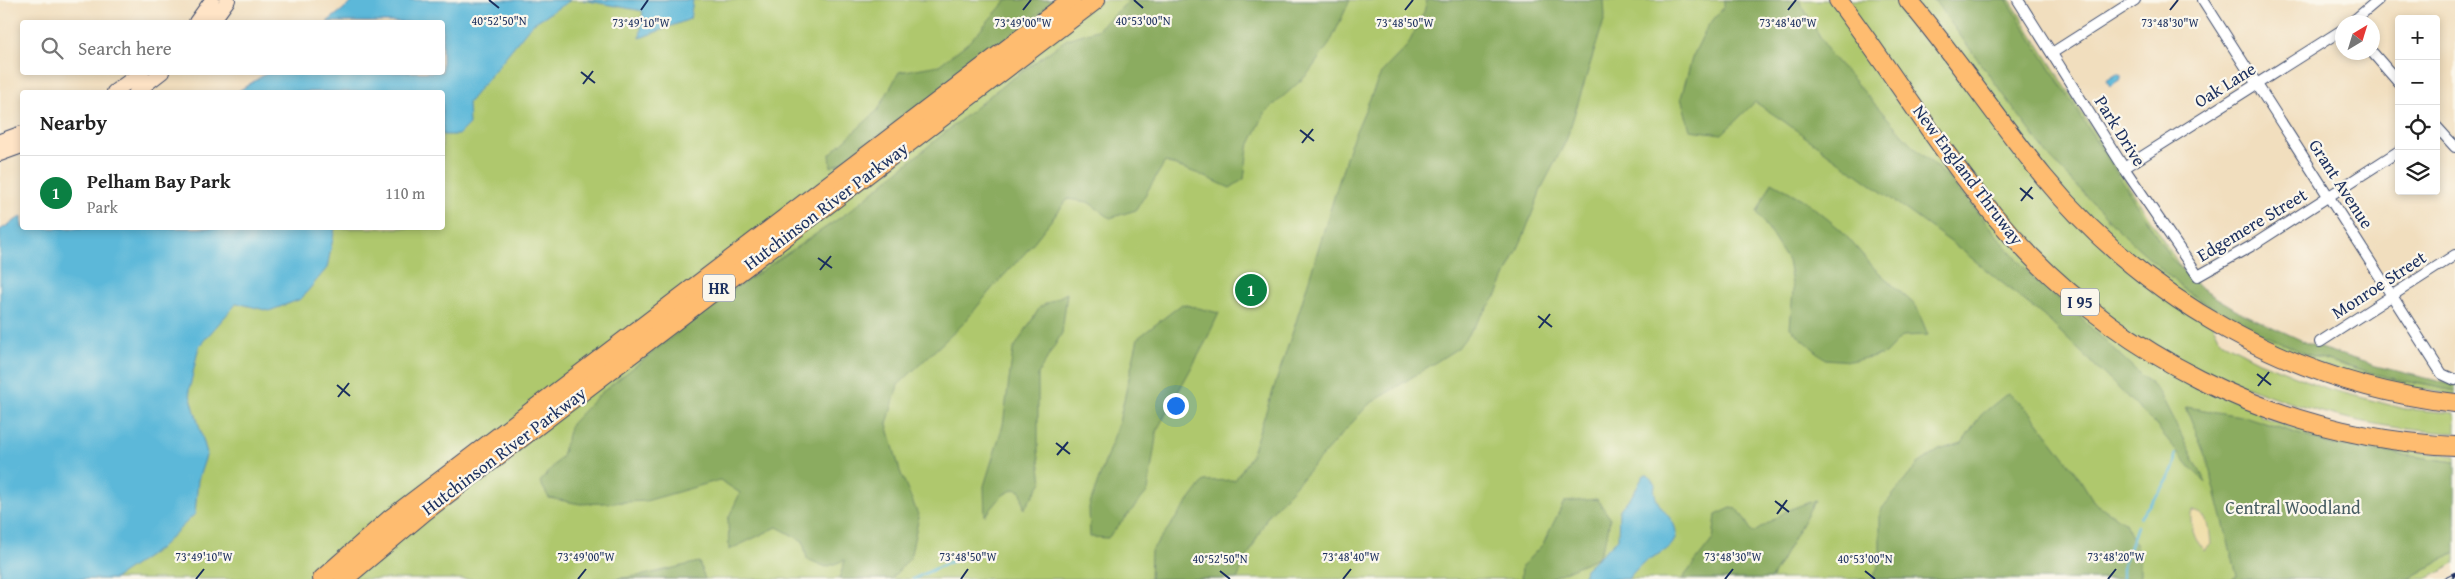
<!DOCTYPE html>
<meta charset="utf-8">
<style>
:root{--surface:#fff;--page:#f6f6f6;--text:#222;--muted:#767676;--line:#e0e0e0;--accent:#0b8043}
body{margin:0;font-family:"Gentium Book Plus",serif;background:var(--page);color:var(--text)}
.controls{position:absolute;right:15px;top:15px;display:grid;overflow:hidden;border-radius:5px;box-shadow:0 2px 8px #0003}
.controls button{width:45px;height:45px;display:grid;place-items:center;padding:0;border:0;border-bottom:1px solid var(--line);background:var(--surface);color:var(--text);font:25px sans-serif}
.compass{position:absolute;left:2335px;top:15px;width:45px;height:45px;border-radius:50%;background:var(--surface);box-shadow:0 2px 8px #0003;rotate:38deg}
.you{position:absolute;left:1175px;top:405px;width:18px;height:18px;margin:-12px;border:4px solid #fff;border-radius:50%;background:#1a73e8;box-shadow:0 0 0 8px #1a73e833}
.badge{display:grid;place-items:center;width:32px;height:32px;border-radius:50%;background:var(--accent);color:#fff;font-size:16px;font-weight:700}
.pin{position:absolute;translate:-50% -50%;border:2px solid #fff;box-shadow:0 1px 5px #0006}
.list{margin:0;padding:0;list-style:none}
h2{display:flex;justify-content:space-between;align-items:center;height:65px;margin:0;padding:0 20px;font-size:21px}
h2 small{font-size:16px;font-weight:400;color:var(--muted)}
.list li{display:grid;grid-template-columns:32px 1fr auto;gap:15px;align-items:center;box-sizing:border-box;height:75px;padding:0 20px;border-top:1px solid var(--line)}
.list b{display:block;font-size:19px;white-space:nowrap}
.list p{margin:0;font-size:16px;white-space:nowrap;color:var(--muted)}
.list em{font-size:16px;font-style:normal;color:var(--muted)}
.icon{flex:none;width:28px;height:28px;fill:none;stroke:currentColor;stroke-width:2;stroke-linecap:round;stroke-linejoin:round}
.map{position:relative;flex:none;width:2455px;height:579px;overflow:hidden}
.search{position:absolute;background:var(--surface);box-shadow:0 2px 8px #0003;left:20px;top:20px;width:425px;height:55px;display:flex;align-items:center;gap:12px;box-sizing:border-box;padding:0 18px;border-radius:5px;color:var(--muted);font-size:19px}
.panel{position:absolute;background:var(--surface);box-shadow:0 2px 8px #0003;left:20px;top:90px;width:425px;height:140px;border-radius:5px}
.map>svg:first-child{display:block}
.green{fill:#afc86d;stroke:#657c66}
.forest{fill:#8bac60;stroke:#536e5f}
.sand{fill:#eeda9e;stroke:#84847e}
.water{fill:#5bb8d9;stroke:#3b749c}
.lines{fill:none;stroke-linecap:round;stroke-linejoin:round}
.stream{stroke:#5bb8d9;stroke-width:2.5}
.street-casing{stroke:#3b496c;stroke-width:12}
.secondary-casing{stroke:#3b496c;stroke-width:16}
.highway-casing{stroke:#3b496c;stroke-width:20}
.street{stroke:#fff;stroke-width:10}
.secondary{stroke:#ffe4c6;stroke-width:14}
.highway{stroke:#febc70;stroke-width:18}
.rail-casing{stroke:#1b2f5e;stroke-width:4.5}
.rail{stroke:#fbf7ec;stroke-width:2.5;stroke-dasharray:8;stroke-linecap:butt}
.ticks{fill:none;stroke:#1b2f5e;stroke-width:2}
.labels{text-anchor:middle;stroke-width:4.5;stroke-linejoin:round;paint-order:stroke}
.shield{fill:#fbf7ec;stroke:#5e6b89;stroke-width:1}
.shield-label{font-size:16px;font-weight:bold;fill:#1b2f5e}
.street-label{font-size:18px;fill:#1b2f5e;stroke:#fbf7ec}
.park-label{font-size:18px;fill:#475d62;stroke:#fbf7ec}
.ticks-label{font-size:12px;text-anchor:middle;fill:#1b2f5e;stroke:#fbf7ec;stroke-width:4.5;stroke-linejoin:round;paint-order:stroke}
</style>
<div class="map">
<svg width="2455" height="579" viewBox="0 0 2455 579">
<rect width="100%" height="100%" fill="#fbf7ec"/>
<filter id="ink" filterUnits="userSpaceOnUse"><feTurbulence type="fractalNoise" baseFrequency=".02" numOctaves="2"/><feDisplacementMap in="SourceGraphic" scale="10" xChannelSelector="R" yChannelSelector="G"/><feConvolveMatrix kernelMatrix="1 2 1 2 8 2 1 2 1" color-interpolation-filters="sRGB"/></filter>
<filter id="wash" filterUnits="userSpaceOnUse"><feTurbulence type="fractalNoise" baseFrequency=".0096" numOctaves="4" result="noise"/><feDisplacementMap in="SourceGraphic" scale="20" xChannelSelector="R" yChannelSelector="G"/><feGaussianBlur stdDeviation="1.12" result="paint"/><feColorMatrix in="noise" values="0 0 0 0 0 0 0 0 0 0 0 0 0 0 0 0 0 1.4 0 .05"/><feComposite in="paint" operator="in"/></filter>
<g filter="url(#wash)">
<rect width="100%" height="100%" fill="#f1debe"/>
<g class="green">
<path d="M 540,0 L 2010,0 L 2190,282 L 2306,354 L 2390,378 L 2455,391 L 2455,395 C 2411,387 2367,380 2325,366 C 2283,351 2244,330 2205,309 L 2221,341 L 2259,361 L 2325,388 L 2405,409 L 2455,413 L 2455,433 C 2383,430 2312,413 2245,386 L 2260,416 C 2324,441 2388,449 2455,456 L 2455,462 L 2332,445 L 2264,423 L 2346,579 L 0,579 L 0,431 L 272,228 L 442,228 L 442,92 Z"/>
<polygon points="2455,552 2455,564 2426,579 2409,579"/>
</g>
<g class="forest">
<polygon points="1007,0 1056,0 929,100 851,158 831,167 830,154 878,110 899,72 939,65 969,42"/>
<polygon points="1130,0 1350,0 1330,43 1307,75 1265,113 1248,148 1244,179 1230,188 1199,174 1165,162 1136,210 1110,218 1088,202 1068,199 1026,252 994,286 964,323 898,385 887,424 900,471 919,517 910,558 891,579 839,579 845,560 826,567 807,559 803,541 777,527 729,550 728,519 740,493 720,480 646,501 580,504 549,498 540,482 562,456 571,424 601,393 727,294 847,213 998,89 1067,39 1097,30"/>
<polygon points="1427,0 1604,0 1605,17 1566,141 1542,187 1524,235 1497,295 1458,348 1368,405 1267,517 1237,579 1150,579 1151,551 1204,481 1235,480 1251,456 1295,325 1350,145 1381,73 1408,45 1424,12"/>
<polygon points="1724,0 1799,0 1830,54 1910,143 1948,178 2034,279 2071,309 2159,392 2206,483 2190,467 2154,423 2047,319 1959,248 1782,120 1755,102 1722,134 1690,130 1681,98 1692,58 1707,27 1724,7"/>
<polygon points="1934,0 2007,0 2170,257 2200,288 2242,313 2314,346 2376,366 2455,385 2455,391 2390,378 2306,354 2226,317 2182,288 2120,231 2051,159"/>
<polygon points="1772,182 1807,202 1841,230 1874,268 1916,306 1928,335 1902,336 1885,354 1851,361 1825,359 1790,328 1793,290 1788,261 1757,212"/>
<polygon points="1067,293 1062,333 1038,374 1038,451 1042,482 1024,509 1021,491 1014,489 1003,495 985,516 984,486 1003,425 1013,350 1040,307"/>
<polygon points="1182,304 1219,313 1205,343 1157,430 1148,491 1108,538 1090,537 1089,507 1119,422 1138,338"/>
<polygon points="2008,393 2030,412 2075,471 2094,502 2125,523 2140,554 2140,575 2137,579 1872,579 1880,563 1880,511 1918,464 1939,450 1962,443 1981,415"/>
<polygon points="2186,407 2247,417 2332,445 2455,462 2455,552 2409,579 2231,579 2237,576 2208,463"/>
<polygon points="1597,499 1610,518 1607,536 1598,557 1549,579 1521,579 1522,566 1543,544 1564,502"/>
<polygon points="1815,500 1771,579 1682,579 1713,539 1716,515 1731,508 1738,509 1753,533 1788,510"/>
<polygon points="699,562 705,579 614,579 644,575"/>
</g>
<path class="sand" d="M 2192,511 C 2211,514 2209,529 2211,544 L 2205,551 C 2196,543 2188,522 2192,511 Z"/>
<g class="water">
<polygon points="355,0 571,0 532,24 468,103 469,124 458,135 443,135 442,92 237,92 267,73 442,72 442,22 327,22"/>
<polygon points="583,0 693,0 690,19 640,38 643,11"/>
<polygon points="2117,73 2121,75 2121,79 2110,86 2106,80"/>
<polygon points="22,216 22,228 335,228 327,268 301,299 269,311 237,303 199,346 189,391 207,453 198,480 195,514 159,549 114,579 0,579 0,230"/>
<path d="M 1644,475 L 1648,475 L 1655,484 C 1650,509 1682,518 1675,539 C 1670,552 1654,555 1644,562 C 1638,567 1633,573 1628,579 L 1583,579 L 1585,569 L 1618,539 L 1619,510 L 1633,494 Z"/>
</g>
<g class="lines">
<g class="stream">
<path d="M 2140,518 C 2152,498 2176,479 2176,454"/>
<polyline points="913,579 963,556 986,552"/>
<polyline points="2122,579 2122,569 2137,526"/>
</g>
</g>
</g>
<g filter="url(#ink)">
<g class="lines">
<g class="street-casing">
<g id="street">
<polyline points="2018,0 2124,168 2198,276 2253,245 2399,151"/>
<polyline points="2203,0 2442,374 2455,380"/>
<polyline points="2352,22 2378,0"/>
<polyline points="2372,52 2399,83"/>
<polyline points="2052,53 2135,0"/>
<polyline points="2436,126 2455,147"/>
<polyline points="2124,168 2342,30"/>
<polyline points="2320,342 2455,255"/>
</g>
</g>
<g class="secondary-casing">
<g id="secondary">
<polyline points="196,22 212,0"/>
<polyline points="212,22 228,0"/>
<polyline points="114,92 142,72"/>
<polyline points="136,92 162,72"/>
<polyline points="0,141 22,133"/>
<polyline points="0,154 22,146"/>
</g>
</g>
<g class="highway-casing">
<g id="highway">
<path d="M 1838,0 C 1891,70 1937,146 1993,214 C 2107,352 2275,438 2455,446"/>
<path d="M 1908,0 C 1956,57 1997,119 2044,177 C 2147,302 2294,384 2455,403"/>
<polyline points="322,579 390,519 1071,0"/>
<polyline points="344,579 424,512 1096,0"/>
</g>
</g>
<use href="#street" class="street"/>
<use href="#secondary" class="secondary"/>
<use href="#highway" class="highway"/>
<g class="rail-casing">
<polyline id="rail" points="2445,579 2455,574"/>
</g>
<use href="#rail" class="rail"/>
</g>
</g>
<path class="ticks" d="M 489,0 L 499,8M 1134,0 L 1143,8M 641,10 L 648,0M 1023,10 L 1031,0M 1405,10 L 1413,0M 1788,10 L 1796,0M 2170,10 L 2178,0M 581,72 L 595,83M 583,84 L 593,71M 1300,130 L 1314,141M 1302,143 L 1313,129M 2020,188 L 2033,199M 2021,201 L 2032,187M 818,258 L 832,268M 820,270 L 831,256M 1538,316 L 1552,327M 1539,328 L 1550,314M 2257,374 L 2271,385M 337,385 L 350,396M 2258,386 L 2269,372M 338,397 L 349,383M 1056,443 L 1070,454M 1057,455 L 1068,442M 1775,501 L 1789,512M 1777,514 L 1787,500M 1220,571 L 1230,579M 1865,571 L 1875,579M 196,579 L 204,569M 578,579 L 586,569M 961,579 L 968,569M 1343,579 L 1351,569M 1725,579 L 1733,569M 2108,579 L 2116,569"/>
<g class="labels">
<g class="shield">
<rect x="703" y="274.5" width="32" height="27" rx="4"/>
<rect x="2061" y="288.5" width="38" height="27" rx="4"/>
</g>
<g class="shield-label">
<text x="719" y="294">HR</text>
<text x="2080" y="308">I 95</text>
</g>
<g class="street-label">
<text transform="translate(2225 85) rotate(-32)" y="6">Oak Lane</text>
<text transform="translate(2120 131) rotate(58)" y="6">Park Drive</text>
<text transform="translate(1968 175) rotate(53)" y="6">New England Thruway</text>
<text transform="translate(2341 184) rotate(57)" y="6">Grant Avenue</text>
<text transform="translate(826 206) rotate(-37)" y="6">Hutchinson River Parkway</text>
<text transform="translate(2252 225) rotate(-31)" y="6">Edgemere Street</text>
<text transform="translate(2379 285) rotate(-33)" y="6">Monroe Street</text>
<text transform="translate(504 451) rotate(-37)" y="6">Hutchinson River Parkway</text>
</g>
<g class="park-label">
<text x="2293" y="514">Central Woodland</text>
</g>
</g>
<g class="ticks-label">
<text x="499" y="25">40°52'50"N</text>
<text x="1143" y="25">40°53'00"N</text>
<text x="641" y="27">73°49'10"W</text>
<text x="1023" y="27">73°49'00"W</text>
<text x="1405" y="27">73°48'50"W</text>
<text x="1788" y="27">73°48'40"W</text>
<text x="2170" y="27">73°48'30"W</text>
<text x="204" y="561">73°49'10"W</text>
<text x="586" y="561">73°49'00"W</text>
<text x="968" y="561">73°48'50"W</text>
<text x="1351" y="561">73°48'40"W</text>
<text x="1733" y="561">73°48'30"W</text>
<text x="2116" y="561">73°48'20"W</text>
<text x="1220" y="563">40°52'50"N</text>
<text x="1865" y="563">40°53'00"N</text>
</g>
</svg>
<div class="controls">
<button>+</button>
<button>−</button>
<button><svg class="icon" aria-label="locate" viewBox="0 0 24 24"><circle cx="12" cy="12" r="6"/><path d="M12 2v4M12 18v4M2 12h4M18 12h4"/></svg></button>
<button><svg class="icon" aria-label="layers" viewBox="0 0 24 24"><path d="M12 4l9 5-9 5-9-5zM3 14l9 5 9-5"/></svg></button>
</div>
<svg class="compass" viewBox="-18 -18 36 36"><path d="M0-13l5 13h-10z" fill="#e53935"/><path d="M0 13l5-13h-10z" fill="#767676"/></svg>
<div class="you"></div>
<div class="pin badge" style="left:1251px;top:290px">1</div>
<div class="search"><svg class="icon" aria-label="search" viewBox="0 0 24 24"><circle cx="10" cy="10" r="6"/><path d="M15 15l6 6"/></svg>Search here</div>
<section class="panel">
<h2>Nearby<small></small></h2>
<ul class="list">
<li><span class="badge">1</span><div><b>Pelham Bay Park</b><p>Park</p></div><em>110 m</em></li>
</ul>
</section>
</div>
